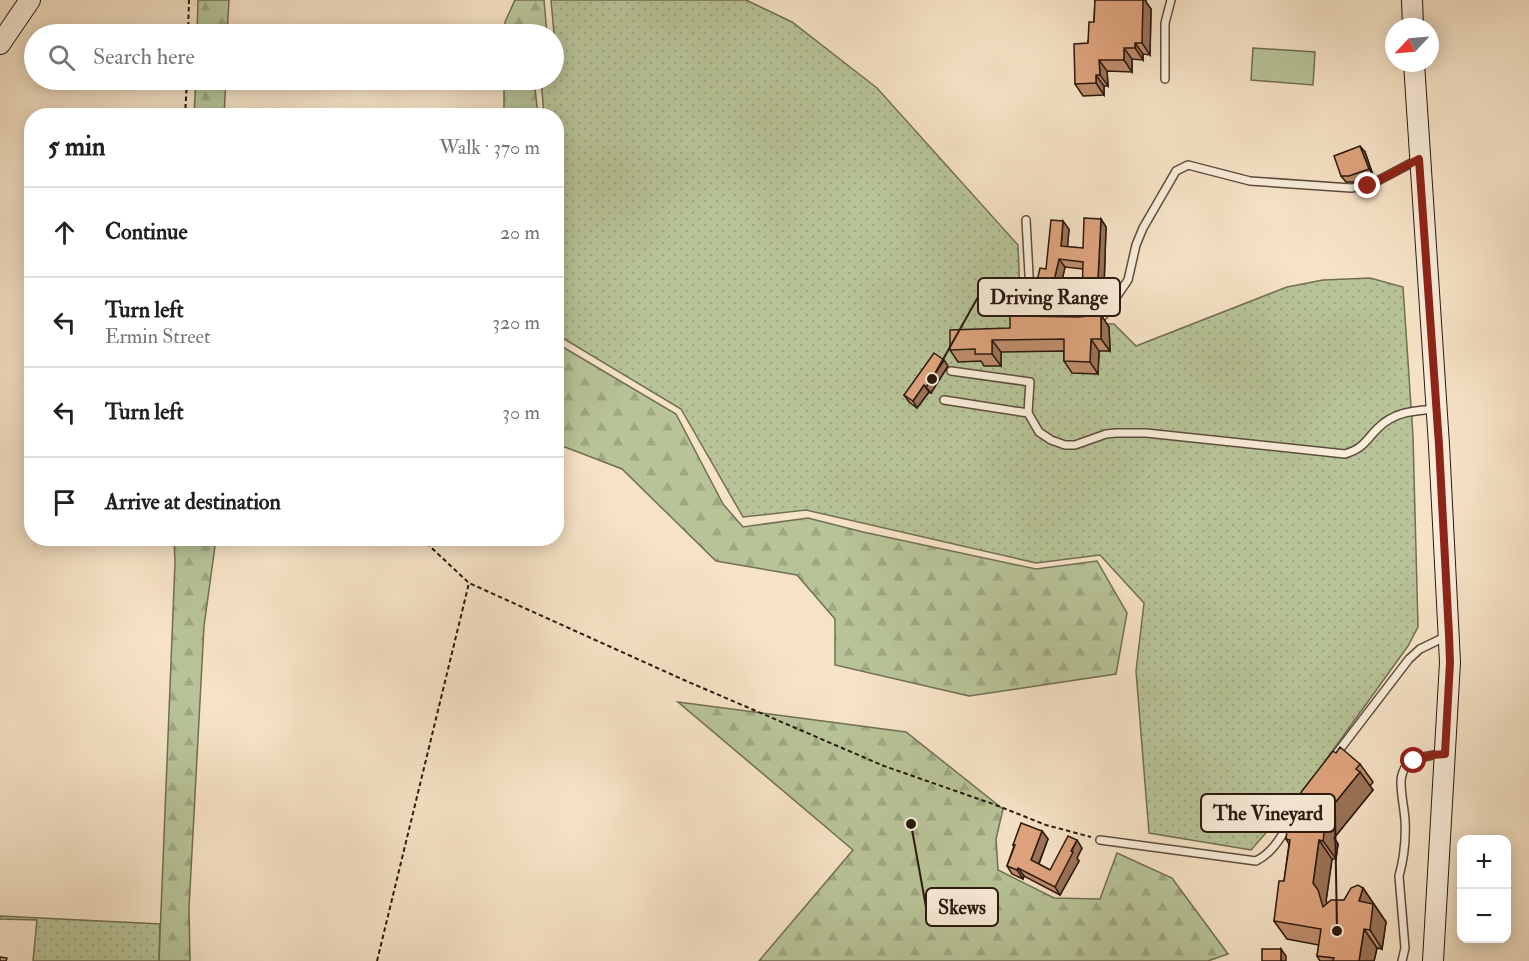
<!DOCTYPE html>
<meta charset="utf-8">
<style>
:root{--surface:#fff;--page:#f2f2f2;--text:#202124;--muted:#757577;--line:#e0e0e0}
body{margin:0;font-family:"IM FELL Double Pica",serif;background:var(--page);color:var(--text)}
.controls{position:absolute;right:18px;bottom:18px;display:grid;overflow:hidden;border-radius:12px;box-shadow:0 3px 15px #0003}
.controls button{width:54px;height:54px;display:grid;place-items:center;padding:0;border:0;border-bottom:2px solid var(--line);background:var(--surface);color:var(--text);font:30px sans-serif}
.compass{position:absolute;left:1385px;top:18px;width:54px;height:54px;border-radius:50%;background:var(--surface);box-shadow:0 3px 15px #0003;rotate:244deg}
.stop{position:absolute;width:18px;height:18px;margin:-14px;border:4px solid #8f2418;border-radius:50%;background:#fff}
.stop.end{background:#8f2418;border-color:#fff;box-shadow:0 2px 6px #0008}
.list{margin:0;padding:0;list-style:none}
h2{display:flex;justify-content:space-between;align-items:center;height:78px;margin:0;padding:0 24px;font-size:26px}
h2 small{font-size:20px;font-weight:400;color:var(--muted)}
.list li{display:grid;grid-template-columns:39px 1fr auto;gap:18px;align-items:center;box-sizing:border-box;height:90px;padding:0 24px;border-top:2px solid var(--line)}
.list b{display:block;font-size:22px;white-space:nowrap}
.list p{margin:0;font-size:20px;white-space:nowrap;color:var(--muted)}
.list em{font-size:20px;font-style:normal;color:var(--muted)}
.icon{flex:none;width:33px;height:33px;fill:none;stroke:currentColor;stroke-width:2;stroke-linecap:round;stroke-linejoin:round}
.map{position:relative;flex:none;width:1529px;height:961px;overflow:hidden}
.search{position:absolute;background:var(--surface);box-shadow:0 3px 15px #0003;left:24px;top:24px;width:540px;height:66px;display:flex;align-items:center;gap:15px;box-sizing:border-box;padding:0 21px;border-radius:33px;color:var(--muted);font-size:22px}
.panel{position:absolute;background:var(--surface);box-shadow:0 3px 15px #0003;left:24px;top:108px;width:540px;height:438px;border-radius:24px}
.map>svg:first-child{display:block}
.grass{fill:url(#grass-dots);stroke:#716e54;stroke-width:1.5}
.forest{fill:url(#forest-firs);stroke:#716e54;stroke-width:1.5}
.pitch{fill:#b8c498;stroke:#716e54;stroke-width:1.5}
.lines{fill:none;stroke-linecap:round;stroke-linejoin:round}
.lane-casing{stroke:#5d4c3d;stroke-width:10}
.secondary-casing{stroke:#2a190f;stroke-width:22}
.path{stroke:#2a190f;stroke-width:2;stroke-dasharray:4.5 3;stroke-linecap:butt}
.lane{stroke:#f9edda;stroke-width:7}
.secondary{stroke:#f9edda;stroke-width:20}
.wall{fill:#c08d6c;stroke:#2a190f;stroke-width:1.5}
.shaded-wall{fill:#9c7358;stroke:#2a190f;stroke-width:1.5}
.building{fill:#dfa47e;stroke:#2a190f;stroke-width:1.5}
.route{stroke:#8f2418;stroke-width:8}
.leader{fill:none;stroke:#2a190f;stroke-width:2}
.callout-dot{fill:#2a190f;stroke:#f9edda;stroke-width:2}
.callout{fill:#f9edda;stroke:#2a190f;stroke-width:2}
.callout-label{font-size:20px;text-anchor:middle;font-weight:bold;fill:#2a190f}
</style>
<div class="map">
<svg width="1529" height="961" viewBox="0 0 1529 961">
<defs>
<pattern id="grass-dots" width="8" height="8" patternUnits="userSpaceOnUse" patternTransform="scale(1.5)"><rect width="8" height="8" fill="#b8c498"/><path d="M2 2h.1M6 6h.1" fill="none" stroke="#9ea882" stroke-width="1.8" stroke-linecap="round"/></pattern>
<pattern id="forest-firs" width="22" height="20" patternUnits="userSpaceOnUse" patternTransform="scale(1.5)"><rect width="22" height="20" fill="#b8c498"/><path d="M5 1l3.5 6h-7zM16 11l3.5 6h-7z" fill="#9ea882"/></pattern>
</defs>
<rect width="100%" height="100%" fill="#f6e3c6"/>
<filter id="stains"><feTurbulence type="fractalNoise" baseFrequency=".00333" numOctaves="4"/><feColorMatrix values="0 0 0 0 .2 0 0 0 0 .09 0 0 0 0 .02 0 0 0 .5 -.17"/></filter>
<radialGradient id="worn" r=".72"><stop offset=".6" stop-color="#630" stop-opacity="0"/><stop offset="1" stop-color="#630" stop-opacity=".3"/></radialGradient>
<g class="grass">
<polygon points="551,0 746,0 792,22 877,88 1018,245 1021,322 1114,324 1136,346 1287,287 1323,280 1370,278 1403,287 1413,436 1418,627 1408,646 1310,782 1251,850 1149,833 1136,671 1144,603 1100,555 1036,563 806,510 743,517 681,409 561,337 556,286 556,116 544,115 541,80 554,80 554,34"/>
<polygon points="0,916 160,924 159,961 33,961 37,920 0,919"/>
</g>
<g class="forest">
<polygon points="198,0 229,0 227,34 197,34"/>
<polygon points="515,0 544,0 547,34 505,34 505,22"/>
<polygon points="196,80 226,80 224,115 194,115"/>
<polygon points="504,80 534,80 538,115 504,115"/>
<polygon points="556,343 676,414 723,504 743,527 808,518 863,532 1036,569 1097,561 1127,613 1116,674 969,696 835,665 835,619 797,575 716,561 622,469 557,444"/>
<polygon points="174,539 216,539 204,626 189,908 190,961 159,961 175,562"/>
<polygon points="678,702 906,732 1003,809 996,839 998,870 1054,898 1100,899 1117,853 1172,878 1228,954 1208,961 759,961 853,850"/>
</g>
<polygon class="pitch" points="1253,48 1315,52 1313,85 1251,80"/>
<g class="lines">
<g class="lane-casing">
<g id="lane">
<polyline points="1165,79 1165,23 1171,0"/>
<polyline points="1026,220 1030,293 1041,318 1047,319"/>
<polyline points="1096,319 1104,315 1128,280 1136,245 1143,228 1176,171 1188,165 1250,181 1351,188 1368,186 1417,160"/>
<polyline points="951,371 1030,382 1028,413"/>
<path d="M 944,400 L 1028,413 L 1039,432 L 1051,440 L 1065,445 L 1075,445 L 1106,434 L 1116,433 L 1146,433 L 1345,454 C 1364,448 1365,441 1378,428 C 1394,412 1412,411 1434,409"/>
<polyline points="1337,753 1409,659 1420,649 1447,636"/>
<path d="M 1100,840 L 1256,861 C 1273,853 1282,835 1292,819"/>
<path d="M 1402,961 L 1405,948 L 1399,876 C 1404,858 1406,838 1405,820 C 1404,807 1401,795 1401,782 C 1401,777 1403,769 1407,765 C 1416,757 1431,755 1442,754"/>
</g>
</g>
<g class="secondary-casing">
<g id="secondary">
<polyline points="1412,0 1413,27"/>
<polyline points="0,44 30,0"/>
<polyline points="1414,63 1439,445 1450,662 1433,961"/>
</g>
</g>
<g class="path">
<polyline points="188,34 189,0"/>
<polyline points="185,116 187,80"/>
<polyline points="421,538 469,583 684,680 884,766 993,804 1046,825 1091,837"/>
<polyline points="377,961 469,583"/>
</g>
<use href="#lane" class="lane"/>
<use href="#secondary" class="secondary"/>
</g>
<g class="wall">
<polygon points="1095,0 1146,0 1146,2 1151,9 1150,55 1143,54 1143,60 1132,59 1132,72 1107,71 1108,86 1104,86 1104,95 1083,96 1075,84 1094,22"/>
<polygon points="1365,152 1373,175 1354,182 1346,182 1341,176"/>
<polygon points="1101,219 1106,227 1104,287 1099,286 1098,308 1087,308 1082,300 1083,269 1065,267 1060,289 1063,294 1061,305 1046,302 1041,294 1042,288 1037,281 1046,269 1069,229 1067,247 1083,248"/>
<polygon points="1101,315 1109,327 1110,351 1099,351 1098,374 1072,373 1064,361 1064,351 1001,352 1001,366 984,366 981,361 958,362 950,350 1010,328 1078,317"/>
<polygon points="948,366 931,393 929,392 917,408 909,402 904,395"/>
<polygon points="1336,753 1360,764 1373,782 1370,786 1373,790 1334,838 1338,844 1336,859 1332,859 1326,901 1327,903 1344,900 1363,888 1386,922 1382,949 1377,948 1374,961 1320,961 1317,956 1319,945 1287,939 1274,921 1284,881 1289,844 1286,839"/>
<polygon points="1042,831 1048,839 1039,864 1050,870 1082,848 1077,858 1079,861 1060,895 1024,876 1023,879 1012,874 1007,866 1014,846 1013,845"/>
</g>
<g class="shaded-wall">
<polygon points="1139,0 1146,0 1146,2 1151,9 1150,55 1142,43"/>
<polygon points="1135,43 1143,54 1143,60 1135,48"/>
<polygon points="1124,48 1132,59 1132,72 1124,60"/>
<polygon points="1099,60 1107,71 1108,86 1100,75"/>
<polygon points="1096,75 1104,86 1104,95 1096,83"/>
<polygon points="1360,146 1365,152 1373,175 1369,169"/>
<polygon points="1101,219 1106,227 1104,287 1098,279"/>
<polygon points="1063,221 1069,229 1067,254 1061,246"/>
<polygon points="1059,259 1065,267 1060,289 1063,294 1061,305 1055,297 1053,285"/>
<polygon points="1093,278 1099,286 1098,308 1092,300"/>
<polygon points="1101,315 1109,327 1110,351 1101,339"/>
<polygon points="1091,339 1099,351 1098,374 1090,362"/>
<polygon points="992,340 1001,352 1001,366 992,354"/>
<polygon points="944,360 948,366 931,393 926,387"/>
<polygon points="924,385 929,392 917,408 913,401"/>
<polygon points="1360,772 1373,790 1334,838 1338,844 1336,859 1323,841 1317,825"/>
<polygon points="1042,831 1048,839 1037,868 1031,860"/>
<polygon points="1077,840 1082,848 1077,858 1079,861 1060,895 1055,887"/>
<polygon points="1319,840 1332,859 1326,901 1331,908 1323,907 1313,883"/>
<polygon points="1018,868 1024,876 1023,879 1017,870"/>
<polygon points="1363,888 1386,922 1382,949 1370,930 1359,901"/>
<polygon points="1364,929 1377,948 1374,961 1359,961"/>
<polygon points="1281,949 1286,956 1286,961 1281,961"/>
</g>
<g class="building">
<polygon points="1095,0 1143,0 1142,43 1135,43 1135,48 1124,48 1124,60 1099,60 1100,75 1096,75 1096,83 1075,84 1074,44 1088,43 1089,22 1094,22"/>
<polygon points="1360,146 1369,169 1349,176 1341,176 1334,156"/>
<polygon points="1084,218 1101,219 1098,279 1093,278 1092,300 1082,300 1083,262 1059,259 1053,285 1058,286 1055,297 1041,294 1043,283 1037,281 1040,268 1046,269 1051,220 1063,221 1061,246 1083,248"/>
<polygon points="1101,315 1101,339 1091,339 1090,362 1064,361 1064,339 992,340 992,354 975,354 975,349 950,350 950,330 1010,328 1010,316 1078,317"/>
<polygon points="934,353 944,360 926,387 924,385 913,401 904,395"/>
<polygon points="1340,747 1360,764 1356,769 1360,772 1317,825 1325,826 1323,841 1319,840 1313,883 1318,890 1323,907 1331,900 1344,900 1351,888 1358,885 1363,888 1359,901 1373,904 1370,930 1364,929 1359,961 1333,961 1334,958 1317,956 1321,929 1274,921 1279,881 1284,881 1290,840 1286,839 1288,822 1302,791 1333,751 1336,753"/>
<polygon points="1021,823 1042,831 1031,860 1050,870 1068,836 1077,840 1071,851 1073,852 1055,887 1018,868 1017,870 1007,866 1015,845 1013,845"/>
<rect x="1262" y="949" width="19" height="12"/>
<polygon points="0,957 7,958 6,961 0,961"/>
</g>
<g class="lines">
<polyline class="route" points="1368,186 1419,159 1439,445 1449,635 1450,662 1445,754 1432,755 1414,761"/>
</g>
<path class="leader" d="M932 379L978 297M1337 931L1335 813M911 824L926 907"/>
<g class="callout-dot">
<circle cx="932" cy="379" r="6"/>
<circle cx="1337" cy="931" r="6"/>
<circle cx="911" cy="824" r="6"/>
</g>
<g class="callout">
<rect x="978" y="278" width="142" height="38" rx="6"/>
<rect x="1201" y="794" width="134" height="38" rx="6"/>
<rect x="926" y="888" width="72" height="38" rx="6"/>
</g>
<g class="callout-label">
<text x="1049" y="304">Driving Range</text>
<text x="1268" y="820">The Vineyard</text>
<text x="962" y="914">Skews</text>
</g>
<rect width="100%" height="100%" filter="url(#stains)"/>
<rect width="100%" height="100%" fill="url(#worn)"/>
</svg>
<div class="controls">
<button>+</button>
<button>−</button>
</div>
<svg class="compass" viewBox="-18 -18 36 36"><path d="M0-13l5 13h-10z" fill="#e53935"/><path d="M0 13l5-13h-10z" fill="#757577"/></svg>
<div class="stop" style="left:1414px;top:761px"></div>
<div class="stop end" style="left:1368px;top:186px"></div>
<div class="search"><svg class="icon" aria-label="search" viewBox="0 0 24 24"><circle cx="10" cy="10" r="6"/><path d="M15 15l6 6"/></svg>Search here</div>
<section class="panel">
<h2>5 min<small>Walk · 370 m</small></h2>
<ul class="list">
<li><svg class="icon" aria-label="ahead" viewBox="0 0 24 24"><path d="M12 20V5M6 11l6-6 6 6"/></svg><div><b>Continue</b></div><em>20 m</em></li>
<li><svg class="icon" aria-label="left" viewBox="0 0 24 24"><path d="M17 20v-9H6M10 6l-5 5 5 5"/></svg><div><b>Turn left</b><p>Ermin Street</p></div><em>320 m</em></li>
<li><svg class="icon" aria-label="left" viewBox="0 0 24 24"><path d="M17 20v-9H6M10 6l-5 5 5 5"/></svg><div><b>Turn left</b></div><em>30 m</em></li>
<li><svg class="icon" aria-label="arrive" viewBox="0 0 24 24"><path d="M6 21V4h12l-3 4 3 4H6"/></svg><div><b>Arrive at destination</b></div></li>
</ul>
</section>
</div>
